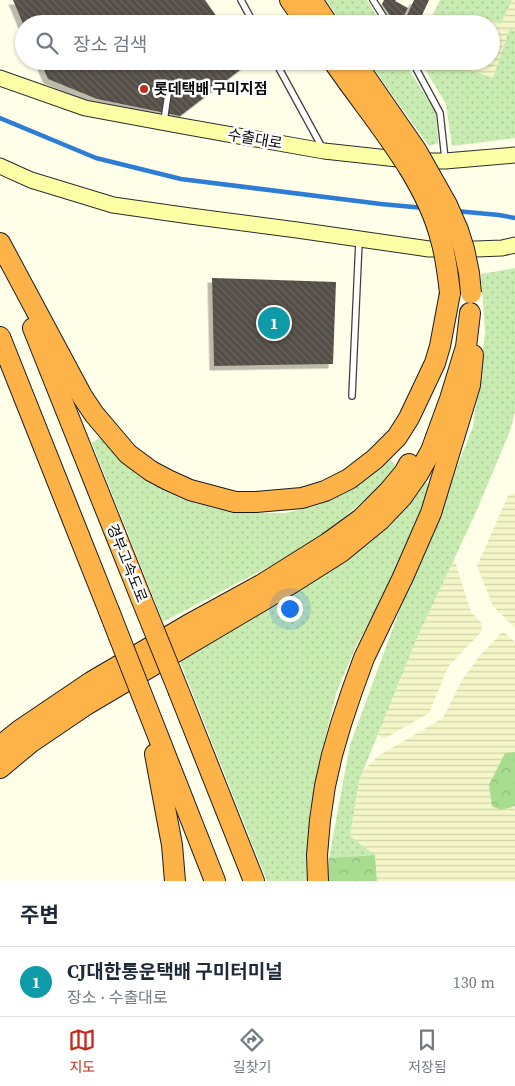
<!DOCTYPE html>
<html lang="ko">
<meta charset="utf-8">
<style>
:root{--surface:#fff;--page:#f2f2f3;--text:#1f2937;--muted:#747a83;--line:#e0e1e3;--accent:#c32a1b}
body{margin:0;font-family:"Source Serif 4","Noto Sans KR",serif;background:var(--page);color:var(--text)}
.you{position:absolute;left:289px;top:608px;width:18px;height:18px;margin:-12px;border:4px solid #fff;border-radius:50%;background:#1a73e8;box-shadow:0 0 0 8px #1a73e833}
.badge{display:grid;place-items:center;width:32px;height:32px;border-radius:50%;background:var(--accent);color:#fff;font-size:16px;font-weight:700}
.pin{position:absolute;translate:-50% -50%;border:2px solid #fff;box-shadow:0 1px 5px #0006}
.list{margin:0;padding:0;list-style:none}
h2{display:flex;justify-content:space-between;align-items:center;height:65px;margin:0;padding:0 20px;font-size:21px}
h2 small{font-size:16px;font-weight:400;color:var(--muted)}
.list li{display:grid;grid-template-columns:32px 1fr auto;gap:15px;align-items:center;box-sizing:border-box;height:70px;padding:0 20px;border-top:1px solid var(--line)}
.list b{display:block;font-size:19px;white-space:nowrap}
.list p{margin:0;font-size:16px;white-space:nowrap;color:var(--muted)}
.list em{font-size:16px;font-style:normal;color:var(--muted)}
.icon{flex:none;width:28px;height:28px;fill:none;stroke:currentColor;stroke-width:2;stroke-linecap:round;stroke-linejoin:round}
.map{position:relative;flex:none;width:515px;height:881px;overflow:hidden}
.search{position:absolute;background:var(--surface);box-shadow:0 1px 4px #0004;left:15px;right:15px;top:15px;height:55px;display:flex;align-items:center;gap:12px;box-sizing:border-box;padding:0 18px;border-radius:28px;color:var(--muted);font-size:19px}
.sheet{height:135px;background:var(--surface)}
nav{display:flex;justify-content:space-around;align-items:center;box-sizing:border-box;height:70px;border-top:1px solid var(--line);background:var(--surface);font-size:14px;color:var(--muted)}
nav a{display:grid;justify-items:center;gap:2px}
nav .on{color:var(--accent)}
.map>svg:first-child{display:block}
.farmland{fill:url(#farmland-rules)}
.grass{fill:url(#grass-dots)}
.forest{fill:url(#forest-crowns)}
.lines{fill:none;stroke-linecap:round;stroke-linejoin:round}
.stream{stroke:#2d7cd5;stroke-width:4.5}
.building{fill:url(#building-back-hatch);filter:url(#shadow)}
.lane-casing{stroke:#3e3e3e;stroke-width:8}
.secondary-casing{stroke:#2d2d2d;stroke-width:17}
.highway-casing{stroke:#1c1c1c;stroke-width:22}
.lane{stroke:#fff;stroke-width:5.5}
.secondary{stroke:#fdffa4;stroke-width:15}
.highway{stroke:#feb349;stroke-width:20}
.highway-bridge-casing{stroke:#1c1c1c;stroke-width:22;stroke-linecap:butt}
.highway-bridge{stroke:#feb349;stroke-width:20}
.poi-dot{fill:#c32a1b;stroke:#fff;stroke-width:2}
.labels{text-anchor:middle;stroke-width:5;stroke-linejoin:round;paint-order:stroke}
.poi-label{font-size:15px;font-weight:bold;fill:#0b0b0b;stroke:#fff;text-anchor:start}
.street-label{font-size:15px;fill:#0b0b0b;stroke:#fff}
</style>
<div class="map">
<svg width="515" height="881" viewBox="0 0 515 881">
<defs>
<pattern id="farmland-rules" width="6" height="5" patternUnits="userSpaceOnUse" patternTransform="scale(1.25)"><rect width="6" height="5" fill="#f4f6c8"/><path d="M0 2.5h6" fill="none" stroke="#d0d2aa"/></pattern>
<pattern id="grass-dots" width="8" height="8" patternUnits="userSpaceOnUse" patternTransform="scale(1.25)"><rect width="8" height="8" fill="#c8ebb1"/><path d="M2 2h.1M6 6h.1" fill="none" stroke="#aac897" stroke-width="1.8" stroke-linecap="round"/></pattern>
<pattern id="forest-crowns" width="20" height="18" patternUnits="userSpaceOnUse" patternTransform="scale(1.25)"><rect width="20" height="18" fill="#a8dd8f"/><path d="M2 6a3 3 0 1 1 6 0M12 15a3 3 0 1 1 6 0" fill="none" stroke="#8fbc7a"/></pattern>
<pattern id="building-back-hatch" width="6" height="6" patternUnits="userSpaceOnUse" patternTransform="scale(1.25)"><rect width="6" height="6" fill="#544e47"/><path d="M-1 5l2 2M0 0l6 6M5-1l2 2" fill="none" stroke="#68635d"/></pattern>
<filter id="shadow"><feDropShadow dx="-4.5" dy="4.5" stdDeviation="0" flood-color="#0004"/></filter>
</defs>
<rect width="100%" height="100%" fill="#fffee9"/>
<g class="farmland">
<polygon points="512,0 515,0 515,31 510,29 493,78 453,64 454,61 491,61 491,24 467,24 470,14 501,24"/>
<polygon points="515,493 515,628 493,606 477,566 508,496"/>
<polygon points="454,558 471,612 482,623 481,632 448,667 429,713 384,739 378,734 417,638"/>
<polygon points="503,631 515,642 515,752 505,754 506,809 513,807 515,810 515,881 377,881 375,855 350,836 359,781 364,770 378,756 443,718 462,680 479,657"/>
</g>
<g class="grass">
<polygon points="326,0 367,0 382,24 342,24"/>
<polygon points="440,0 512,0 501,24 470,14 467,24 428,24"/>
<polygon points="510,28 515,31 515,138 452,146 446,104 420,61 454,61 453,64 493,78"/>
<polygon points="368,61 404,61 436,113 438,143 429,146"/>
<polygon points="515,268 515,412 510,431 476,512 417,638 359,781 350,836 375,855 329,858 350,745 400,609 473,427 485,333 481,274"/>
<polygon points="101,437 135,473 181,499 233,513 285,513 316,506 342,495 373,474 388,458 396,466 386,481 332,528 272,565 163,622 92,443"/>
<polygon points="424,482 431,485 392,581 356,646 337,691 321,754 310,812 307,881 267,881 180,661 367,545 412,501"/>
</g>
<g class="forest">
<path d="M 515,752 L 515,806 C 507,809 499,811 492,806 L 489,785 L 505,753 Z"/>
<polygon points="375,855 377,881 327,881 329,858"/>
</g>
<g class="lines">
<g class="stream">
<polyline points="0,118 96,158 181,179 381,204 424,208"/>
<polyline points="456,211 499,215 515,218"/>
</g>
</g>
<g class="building">
<polygon points="13,0 205,0 222,24 23,24"/>
<polygon points="384,0 396,0 395,1 408,8 400,24 396,24 382,4"/>
<polygon points="414,0 429,0 418,24 403,24"/>
<polygon points="40,61 248,61 249,63 180,116 97,99 48,79"/>
<polygon points="212,278 336,282 333,364 214,366"/>
</g>
<g class="lines">
<g class="lane-casing">
<g id="lane">
<polyline points="241,0 254,24"/>
<polyline points="373,0 388,24"/>
<polyline points="275,61 323,149"/>
<polyline points="412,61 440,113 445,159"/>
<polyline points="164,121 168,94"/>
<polyline points="352,396 359,241"/>
</g>
</g>
<g class="secondary-casing">
<g id="secondary">
<polyline points="0,78 85,108 182,126 324,151 416,161 445,161 515,155"/>
<polyline points="0,166 31,180 113,205 190,216 297,230 429,249 476,249 502,248 515,245"/>
</g>
</g>
<g class="highway-casing">
<g id="highway">
<polyline points="290,0 307,24"/>
<polyline points="312,0 328,24"/>
<polyline points="333,61 348,82"/>
<polyline points="355,61 362,72"/>
<polyline points="0,243 82,396 94,414 128,454 151,471 168,480 190,490 235,502 256,502 302,498 325,491 349,479 375,459 397,437 409,418 435,363 440,346 450,293"/>
<polyline points="33,328 141,598"/>
<polyline points="0,337 109,611"/>
<polyline points="179,692 254,881"/>
<polyline points="147,708 215,881"/>
<polyline points="0,746 20,730 91,682 188,625 261,585 328,543 361,519 389,491 404,473 409,464"/>
<polyline points="155,754 172,845 175,881"/>
<polyline points="0,768 30,743 86,705 292,583 341,552 380,520 402,497 418,474 431,451 450,399 466,347 470,313"/>
<polyline points="318,881 317,855 320,820 325,786 332,755 341,724 352,691 364,658 403,577 431,513 470,385 473,355"/>
</g>
</g>
<use href="#lane" class="lane"/>
<use href="#secondary" class="secondary"/>
<use href="#highway" class="highway"/>
<g class="highway-bridge-casing">
<g id="highway-bridge">
<polyline points="362,72 416,150 447,205 458,230 464,249 469,273 471,293"/>
<path d="M 348,82 C 382,129 427,183 441,240 C 446,257 448,275 450,293"/>
<polyline points="141,598 179,692"/>
<polyline points="109,611 147,708"/>
</g>
</g>
<use href="#highway-bridge" class="highway-bridge"/>
</g>
<circle class="poi-dot" cx="144" cy="89" r="5"/>
<g class="labels">
<g class="poi-label">
<text x="154" y="94">롯데택배 구미지점</text>
</g>
<g class="street-label">
<text transform="translate(255 139) rotate(10)" y="5">수출대로</text>
<text transform="translate(127 563) rotate(68)" y="5">경부고속도로</text>
</g>
</g>
</svg>
<div class="you"></div>
<div class="pin badge" style="left:274px;top:323px;background:#0f9aa8">1</div>
<div class="search"><svg class="icon" aria-label="search" viewBox="0 0 24 24"><circle cx="10" cy="10" r="6"/><path d="M15 15l6 6"/></svg>장소 검색</div>
</div>
<section class="sheet">
<h2>주변<small></small></h2>
<ul class="list">
<li><span class="badge" style="background:#0f9aa8">1</span><div><b>CJ대한통운택배 구미터미널</b><p>장소 · 수출대로</p></div><em>130 m</em></li>
</ul>
</section>
<nav>
<a class="on"><svg class="icon" aria-label="map" viewBox="0 0 24 24"><path d="M3 6l6-2 6 2 6-2v14l-6 2-6-2-6 2zM9 4v14M15 6v14"/></svg>지도</a>
<a><svg class="icon" aria-label="directions" viewBox="0 0 24 24"><path d="M12 3l9 9-9 9-9-9zM9 14v-3h6M13 9l2 2-2 2"/></svg>길찾기</a>
<a><svg class="icon" aria-label="saved" viewBox="0 0 24 24"><path d="M7 4h10v16l-5-4-5 4z"/></svg>저장됨</a>
</nav>
